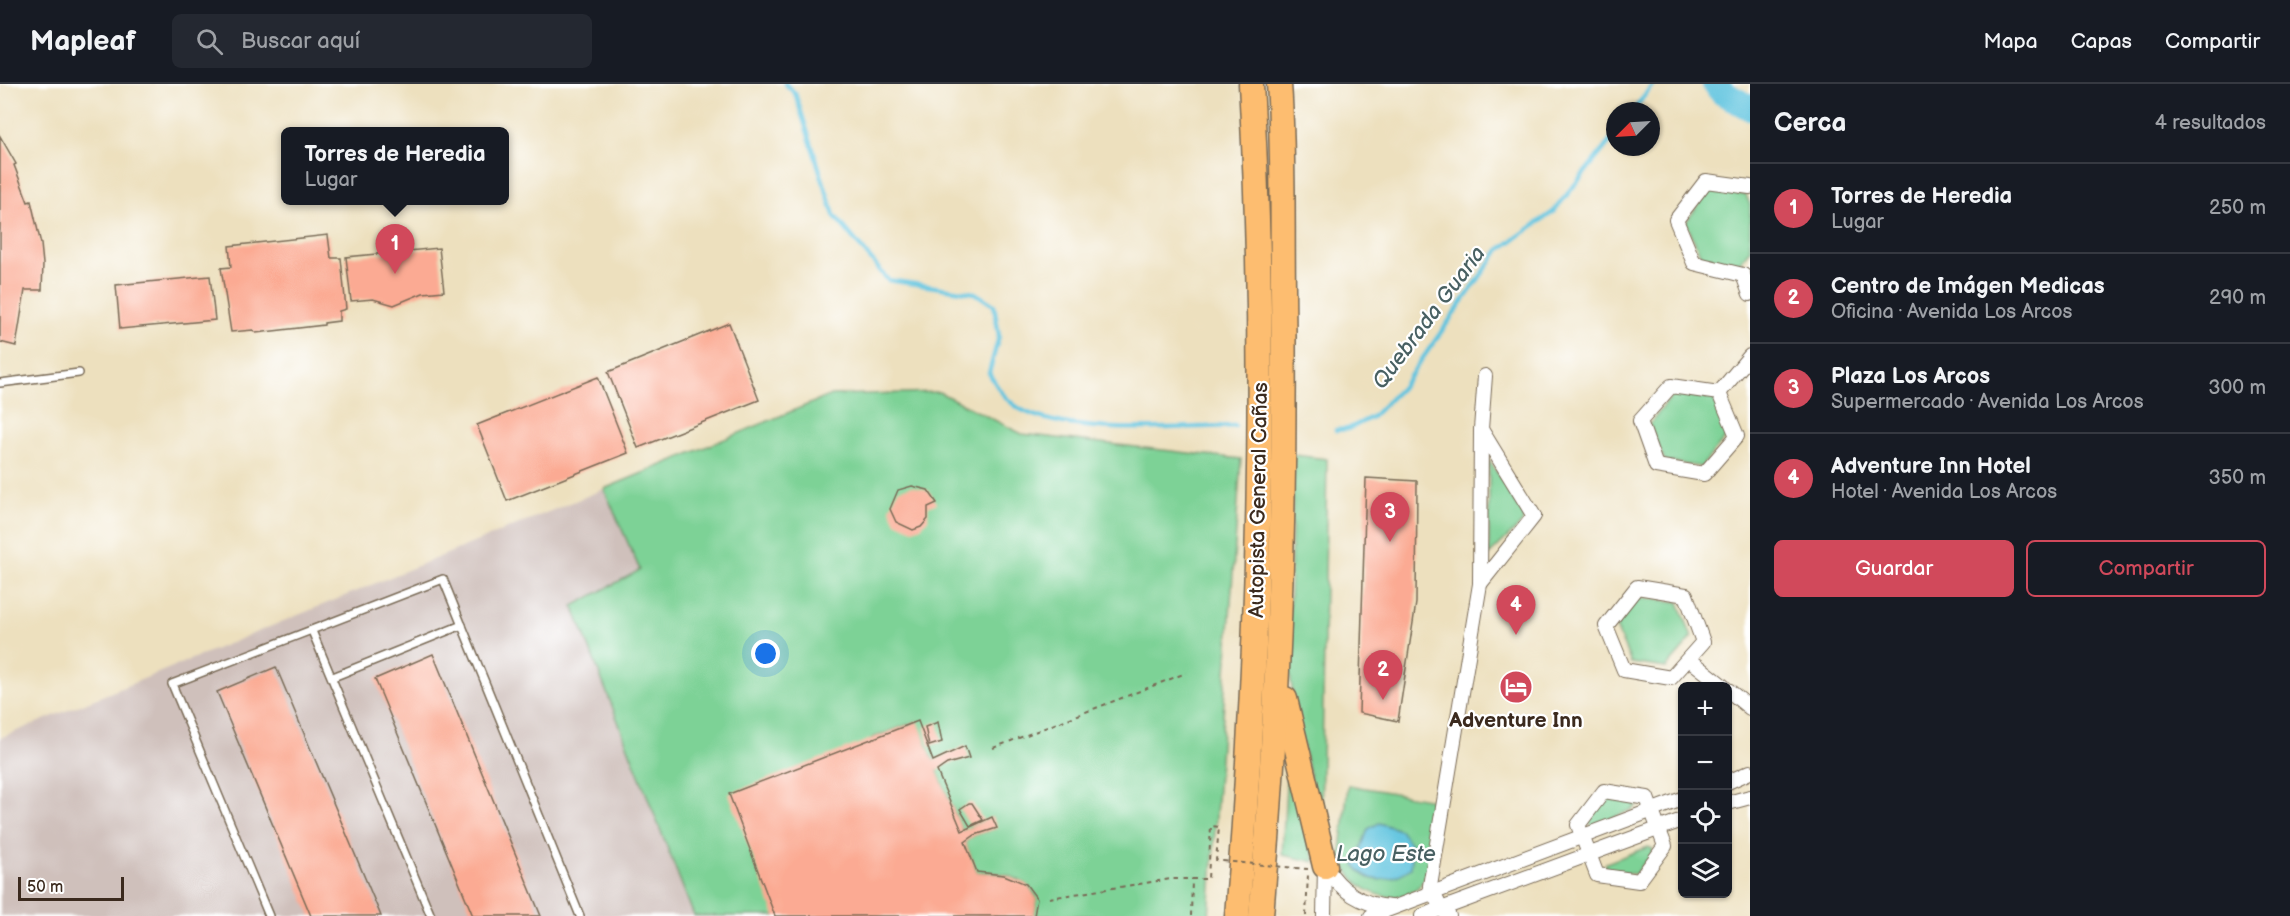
<!DOCTYPE html>
<html lang="es">
<meta charset="utf-8">
<style>
:root{--surface:#171b24;--page:#242831;--text:#f1f3f6;--muted:#9ea1a6;--line:#363941;--accent:#d1495b}
body{margin:0;font-family:"Balsamiq Sans",sans-serif;background:var(--page);color:var(--text)}
.controls{position:absolute;right:18px;bottom:18px;display:grid;overflow:hidden;border-radius:9px;box-shadow:0 2px 4px #0004}
.controls button{width:54px;height:54px;display:grid;place-items:center;padding:0;border:0;border-bottom:2px solid var(--line);background:var(--surface);color:var(--text);font:30px sans-serif}
.compass{position:absolute;left:1606px;top:18px;width:54px;height:54px;border-radius:50%;background:var(--surface);box-shadow:0 2px 4px #0004;rotate:246deg}
.scale{position:absolute;left:18px;bottom:15px;width:106px;box-sizing:border-box;padding-left:6px;border:3px solid #3b2a1e;border-top:0;font-size:16px;line-height:21px;white-space:nowrap;color:#3b2a1e;-webkit-text-stroke:4px #fff;paint-order:stroke}
.you{position:absolute;left:766px;top:570px;width:21px;height:21px;margin:-15px;border:4px solid #fff;border-radius:50%;background:#1a73e8;box-shadow:0 0 0 9px #1a73e833}
.badge{display:grid;place-items:center;width:39px;height:39px;border-radius:50%;background:var(--accent);color:#fff;font-size:20px;font-weight:700}
.pin{position:absolute;translate:-50% -50px;filter:drop-shadow(0 2px 3px #0008)}
.pin::after{content:'';position:absolute;top:32px;width:21px;height:18px;background:inherit;clip-path:polygon(0 0,100% 0,50% 100%)}
.popup{position:absolute;left:281px;top:43px;width:228px;height:78px;box-sizing:border-box;display:grid;place-content:center;border-radius:9px;background:var(--surface);filter:drop-shadow(0 2px 4px #0005);font-size:20px;white-space:nowrap;color:var(--muted)}
.popup b{font-size:22px;color:var(--text)}
.popup::after{content:'';position:absolute;left:50%;top:100%;margin-left:-12px;border:12px solid transparent;border-top-color:var(--surface)}
.list{margin:0;padding:0;list-style:none}
h2{display:flex;justify-content:space-between;align-items:center;height:78px;margin:0;padding:0 24px;font-size:26px}
h2 small{font-size:20px;font-weight:400;color:var(--muted)}
.list li{display:grid;grid-template-columns:39px 1fr auto;gap:18px;align-items:center;box-sizing:border-box;height:90px;padding:0 24px;border-top:2px solid var(--line)}
.list b{display:block;font-size:22px;white-space:nowrap}
.list p{margin:0;font-size:20px;white-space:nowrap;color:var(--muted)}
.list em{font-size:20px;font-style:normal;color:var(--muted)}
.actions{display:flex;gap:12px;padding:18px 24px}
.actions a{flex:1;padding:14px 0;border:2px solid var(--accent);border-radius:9px;text-align:center;font-size:21px;color:var(--accent)}
.actions .main{background:var(--accent);color:#fff}
.icon{flex:none;width:33px;height:33px;fill:none;stroke:currentColor;stroke-width:2;stroke-linecap:round;stroke-linejoin:round}
.map{position:relative;flex:none;width:1750px;height:832px;overflow:hidden}
header{display:flex;align-items:center;gap:36px;box-sizing:border-box;height:84px;padding:0 30px;background:var(--surface);border-bottom:2px solid var(--line)}
header strong{font-size:28px}
nav{display:flex;gap:33px;margin-inline-start:auto;font-size:21px}
.search{width:420px;height:54px;background:var(--page);display:flex;align-items:center;gap:15px;box-sizing:border-box;padding:0 21px;border-radius:9px;color:var(--muted);font-size:22px}
main{display:flex}
aside{flex:1;background:var(--surface)}
.map>svg:first-child{display:block}
.industrial{fill:#cfc0bb}
.green{fill:#7dd296;stroke:#5c7e5a;stroke-width:1.5}
.water{fill:#61c4df;stroke:#4e777e;stroke-width:1.5}
.lines{fill:none;stroke-linecap:round;stroke-linejoin:round}
.stream{stroke:#61c4df;stroke-width:4.5}
.river{stroke:#61c4df;stroke-width:26}
.building{fill:#fbaa93}
.service-casing{stroke:#796a56;stroke-width:10}
.minor-casing{stroke:#796a56;stroke-width:16}
.trunk-casing{stroke:#796a56;stroke-width:27}
.path{stroke:#796a56;stroke-width:2;stroke-dasharray:4.5 4.5;stroke-linecap:butt}
.service{stroke:#fff;stroke-width:7}
.minor{stroke:#fff;stroke-width:14}
.trunk{stroke:#fdbd6f;stroke-width:24}
.path-bridge{stroke:#796a56;stroke-width:2;stroke-dasharray:4.5 4.5;stroke-linecap:butt}
.labels{text-anchor:middle;stroke-width:4.5;stroke-linejoin:round;paint-order:stroke}
.street-label{font-size:21px;fill:#3b2a1e;stroke:#fff}
.poi-label{font-size:21px;font-weight:bold;fill:#3b2a1e;stroke:#fff}
.water-label{font-size:22px;font-style:italic;fill:#486062;stroke:#fff}
</style>
<header>
<strong>Mapleaf</strong>
<div class="search"><svg class="icon" aria-label="search" viewBox="0 0 24 24"><circle cx="10" cy="10" r="6"/><path d="M15 15l6 6"/></svg>Buscar aquí</div>
<nav><a>Mapa</a><a>Capas</a><a>Compartir</a></nav>
</header>
<main>
<div class="map">
<svg width="1750" height="832" viewBox="0 0 1750 832">
<rect width="100%" height="100%" fill="#fff"/>
<filter id="ink" filterUnits="userSpaceOnUse"><feTurbulence type="fractalNoise" baseFrequency=".0167" numOctaves="2"/><feDisplacementMap in="SourceGraphic" scale="12" xChannelSelector="R" yChannelSelector="G"/><feConvolveMatrix kernelMatrix="1 2 1 2 8 2 1 2 1" color-interpolation-filters="sRGB"/></filter>
<filter id="wash" filterUnits="userSpaceOnUse"><feTurbulence type="fractalNoise" baseFrequency=".008" numOctaves="4" result="noise"/><feDisplacementMap in="SourceGraphic" scale="24" xChannelSelector="R" yChannelSelector="G"/><feGaussianBlur stdDeviation="1.35" result="paint"/><feColorMatrix in="noise" values="0 0 0 0 0 0 0 0 0 0 0 0 0 0 0 0 0 1.4 0 .05"/><feComposite in="paint" operator="in"/></filter>
<g filter="url(#wash)">
<rect width="100%" height="100%" fill="#ede0be"/>
<polygon class="industrial" points="604,405 640,486 573,522 694,832 0,832 0,654"/>
<g class="green">
<polygon points="1709,106 1746,111 1750,121 1750,165 1739,180 1701,172 1686,138"/>
<path d="M 939,308 L 1022,350 L 1241,375 L 1209,832 L 1034,832 L 1037,815 C 1028,793 999,787 977,788 L 965,758 L 975,751 L 996,744 L 992,734 L 962,747 L 937,687 L 944,673 L 933,677 L 917,637 L 872,654 L 775,832 L 694,832 L 573,522 L 640,486 L 604,405 L 831,311 Z"/>
<polygon points="1674,309 1715,315 1727,352 1701,383 1665,377 1649,341"/>
<polygon points="1294,371 1327,375 1321,744 1296,630 1288,578"/>
<polygon points="1489,376 1524,431 1522,439 1489,471"/>
<polygon points="1637,513 1679,518 1692,554 1666,584 1631,579 1616,543"/>
<polygon points="1289,651 1315,778 1282,771"/>
<path d="M 1348,701 L 1439,717 C 1435,740 1434,768 1426,790 C 1416,818 1381,818 1360,801 C 1352,794 1346,785 1340,776 Z"/>
<polygon points="1607,714 1633,717 1637,721 1634,725 1592,742 1588,735"/>
<polygon points="1648,763 1653,765 1652,770 1635,790 1608,787 1605,783 1606,779"/>
</g>
<path class="water" d="M 1379,739 L 1400,746 L 1413,763 L 1411,784 C 1393,797 1369,803 1355,781 L 1368,745 Z"/>
<g class="lines">
<g class="stream">
<path d="M 785,0 L 795,9 L 834,131 L 888,196 L 975,209 L 994,221 L 999,252 L 989,289 C 998,305 1008,320 1026,328 C 1078,352 1176,343 1235,342"/>
<polyline points="1633,27 1653,0"/>
<polyline points="1336,346 1348,345 1372,333 1403,302 1499,166 1553,128 1615,51"/>
</g>
<polyline class="river" points="1715,0 1723,9 1750,24"/>
</g>
<g id="blocks">
<g class="building">
<polygon points="0,52 16,80 14,81 28,118 31,117 41,160 43,180 42,206 25,206 16,262 0,258"/>
<polygon points="328,151 331,174 341,174 346,225 339,227 339,237 324,239 324,241 256,249 253,246 231,248 221,184 231,183 229,162"/>
<polygon points="439,164 444,207 423,209 394,221 373,215 351,217 346,173"/>
<polygon points="210,192 215,236 120,245 116,201"/>
<polygon points="729,239 759,316 638,364 608,288"/>
<polygon points="598,293 628,369 507,417 477,341"/>
<polygon points="1366,394 1417,397 1416,519 1398,637 1359,629"/>
<polygon points="912,402 928,406 937,419 928,423 928,435 921,443 913,446 896,438 890,425 898,406"/>
<polygon points="433,570 541,832 473,832 375,595"/>
<polygon points="276,583 381,832 311,832 217,608"/>
<polygon points="918,637 933,677 965,662 969,674 947,680 937,687 962,747 992,733 997,744 975,751 965,758 977,788 1004,791 1026,800 1037,815 1034,832 775,832 729,710"/>
<polygon points="938,638 942,658 929,662 925,643"/>
<polygon points="969,719 972,719 983,736 970,742 960,725"/>
</g>
</g>
</g>
<g filter="url(#ink)">
<use href="#blocks" fill-opacity="0" stroke="#796a56" stroke-width="1.5"/>
<g class="lines">
<g class="service-casing">
<g id="service">
<polyline points="0,299 79,289"/>
<polyline points="312,547 431,832"/>
<polyline points="333,593 462,541"/>
<polyline points="269,832 172,600 443,495 580,832"/>
</g>
</g>
<g class="minor-casing">
<g id="minor">
<polyline points="1743,191 1694,179 1676,136 1706,97 1750,103"/>
<polyline points="1743,191 1750,210"/>
<polygon points="1671,302 1719,309 1737,352 1704,390 1656,382 1640,337"/>
<polyline points="1719,309 1750,272"/>
<polyline points="1480,500 1534,432 1482,347"/>
<polygon points="1637,503 1686,511 1703,558 1671,594 1624,586 1606,542"/>
<polyline points="1689,575 1723,602"/>
<polyline points="1728,606 1750,624"/>
<polyline points="1728,698 1750,688"/>
<polygon points="1604,707 1647,714 1665,762 1639,797 1597,791 1578,741"/>
<polyline points="1728,719 1750,713"/>
<path d="M 1325,782 C 1341,807 1361,821 1391,823"/>
<polyline points="1324,832 1325,782"/>
<polyline points="1371,832 1682,715"/>
<polyline points="1422,832 1682,736"/>
<polyline points="1449,832 1441,825 1430,802 1480,500 1481,345 1485,292"/>
</g>
</g>
<g class="trunk-casing">
<g id="trunk">
<polyline points="1285,615 1325,782"/>
<path d="M 1237,832 C 1260,555 1267,278 1251,0"/>
<path d="M 1261,832 C 1279,621 1286,415 1283,204 C 1282,136 1284,68 1279,0"/>
</g>
</g>
<g class="path">
<polyline points="993,664 1186,589"/>
<polyline points="1295,784 1308,785"/>
<polyline points="1049,814 1171,795 1208,795 1211,742 1219,743 1216,776 1223,777"/>
<polyline points="1191,832 1192,795"/>
<polyline points="1306,832 1308,790"/>
</g>
<use href="#service" class="service"/>
<use href="#minor" class="minor"/>
<use href="#trunk" class="trunk"/>
<polyline class="path-bridge" points="1223,777 1295,784"/>
</g>
</g>
<defs>
<g id="hotel-disc" transform="scale(1.725)"><circle r="9.5" fill="#d1495b" stroke="#fff"/><path d="M-6-4.5h1.5V1H6V5H4.5V3h-9V5H-6ZM-4 0a1.8 1.8 0 1 1 3.6 0ZM.5 0V-2.5h3Q6-2.5 6 0Z" fill="#fff"/></g>
</defs>
<g fill-rule="evenodd">
<use href="#hotel-disc" x="1516" y="603"/>
</g>
<g class="labels">
<g class="street-label">
<text transform="translate(1258 416) rotate(-89)" y="7">Autopista General Cañas</text>
</g>
<g class="poi-label">
<text x="1516" y="643">Adventure Inn</text>
</g>
<g class="water-label">
<text transform="translate(1428 233) rotate(-53)" y="8">Quebrada Guaria</text>
<text x="1386" y="777">Lago Este</text>
</g>
</g>
</svg>
<div class="controls">
<button>+</button>
<button>−</button>
<button><svg class="icon" aria-label="locate" viewBox="0 0 24 24"><circle cx="12" cy="12" r="6"/><path d="M12 2v4M12 18v4M2 12h4M18 12h4"/></svg></button>
<button><svg class="icon" aria-label="layers" viewBox="0 0 24 24"><path d="M12 4l9 5-9 5-9-5zM3 14l9 5 9-5"/></svg></button>
</div>
<svg class="compass" viewBox="-18 -18 36 36"><path d="M0-13l5 13h-10z" fill="#e53935"/><path d="M0 13l5-13h-10z" fill="#9ea1a6"/></svg>
<div class="scale">50 m</div>
<div class="you"></div>
<div class="pin badge" style="left:395px;top:190px">1</div>
<div class="popup"><b>Torres de Heredia</b>Lugar</div>
<div class="pin badge" style="left:1383px;top:616px">2</div>
<div class="pin badge" style="left:1390px;top:458px">3</div>
<div class="pin badge" style="left:1516px;top:551px">4</div>
</div>
<aside>
<h2>Cerca<small>4 resultados</small></h2>
<ul class="list">
<li><span class="badge">1</span><div><b>Torres de Heredia</b><p>Lugar</p></div><em>250 m</em></li>
<li><span class="badge">2</span><div><b>Centro de Imágen Medicas</b><p>Oficina · Avenida Los Arcos</p></div><em>290 m</em></li>
<li><span class="badge">3</span><div><b>Plaza Los Arcos</b><p>Supermercado · Avenida Los Arcos</p></div><em>300 m</em></li>
<li><span class="badge">4</span><div><b>Adventure Inn Hotel</b><p>Hotel · Avenida Los Arcos</p></div><em>350 m</em></li>
</ul>
<div class="actions"><a class="main">Guardar</a><a>Compartir</a></div>
</aside>
</main>
